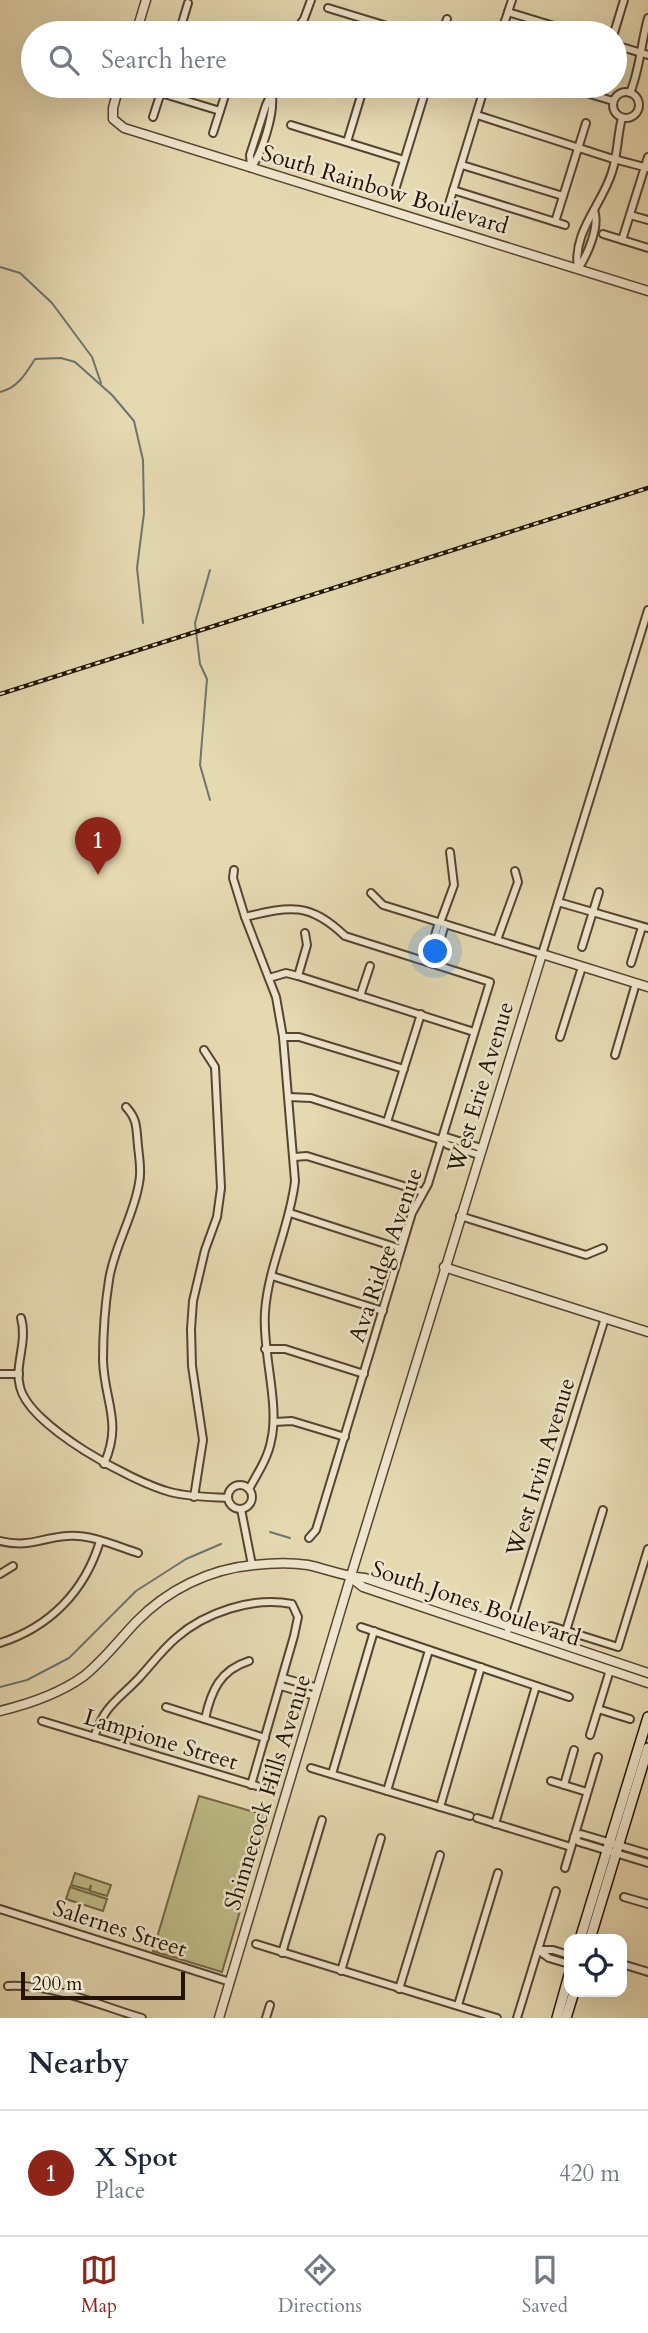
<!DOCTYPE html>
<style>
:root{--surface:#fff;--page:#f6f6f7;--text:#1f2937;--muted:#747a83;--line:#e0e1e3;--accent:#8f2418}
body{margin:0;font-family:Cardo,serif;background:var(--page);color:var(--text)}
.controls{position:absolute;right:21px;bottom:21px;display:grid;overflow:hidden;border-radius:14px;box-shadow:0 7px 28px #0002}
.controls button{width:63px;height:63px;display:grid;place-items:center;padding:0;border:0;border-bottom:2px solid var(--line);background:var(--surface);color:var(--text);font:35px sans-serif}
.scale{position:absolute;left:21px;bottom:18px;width:164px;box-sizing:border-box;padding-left:7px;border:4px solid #261402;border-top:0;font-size:19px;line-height:24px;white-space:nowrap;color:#261402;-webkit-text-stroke:5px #eee6cc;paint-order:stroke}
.you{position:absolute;left:436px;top:952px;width:24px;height:24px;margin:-18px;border:5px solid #fff;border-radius:50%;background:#1a73e8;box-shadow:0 0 0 10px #1a73e833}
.badge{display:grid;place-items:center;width:46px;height:46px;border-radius:50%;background:var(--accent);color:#fff;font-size:23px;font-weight:700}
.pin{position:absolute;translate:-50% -58px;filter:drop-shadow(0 2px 4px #0008)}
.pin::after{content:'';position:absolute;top:37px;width:24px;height:21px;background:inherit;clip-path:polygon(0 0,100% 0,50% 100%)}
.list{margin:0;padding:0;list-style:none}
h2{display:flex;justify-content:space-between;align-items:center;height:91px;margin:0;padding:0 28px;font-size:30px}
h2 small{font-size:23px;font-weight:400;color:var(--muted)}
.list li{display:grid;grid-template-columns:46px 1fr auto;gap:21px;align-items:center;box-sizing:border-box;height:126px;padding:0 28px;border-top:2px solid var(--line)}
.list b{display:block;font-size:26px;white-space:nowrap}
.list p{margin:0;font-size:23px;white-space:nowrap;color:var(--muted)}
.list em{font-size:23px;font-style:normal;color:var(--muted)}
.icon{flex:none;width:38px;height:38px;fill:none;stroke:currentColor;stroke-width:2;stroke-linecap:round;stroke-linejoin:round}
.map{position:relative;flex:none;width:648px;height:2018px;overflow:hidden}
.search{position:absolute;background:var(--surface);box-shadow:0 7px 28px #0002;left:21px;right:21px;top:21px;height:77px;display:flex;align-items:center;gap:18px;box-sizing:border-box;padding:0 24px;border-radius:38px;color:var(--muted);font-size:26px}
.sheet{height:217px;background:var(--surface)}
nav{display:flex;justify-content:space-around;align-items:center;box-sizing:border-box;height:98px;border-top:2px solid var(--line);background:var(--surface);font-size:19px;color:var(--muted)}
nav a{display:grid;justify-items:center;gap:4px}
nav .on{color:var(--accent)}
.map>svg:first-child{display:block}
.green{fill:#bdbc86;stroke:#726844;stroke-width:2}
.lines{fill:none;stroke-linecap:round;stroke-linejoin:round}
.stream{stroke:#6b766d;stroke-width:2}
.minor-casing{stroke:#56452e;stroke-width:10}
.tertiary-casing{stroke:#56452e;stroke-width:11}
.secondary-casing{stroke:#261402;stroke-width:12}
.minor{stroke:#eee6cc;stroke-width:6}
.tertiary{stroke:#eee6cc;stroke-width:8}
.secondary{stroke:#eee6cc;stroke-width:9}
.rail-casing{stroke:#261402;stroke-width:4.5}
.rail{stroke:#eee6cc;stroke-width:2;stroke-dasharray:5;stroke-linecap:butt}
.labels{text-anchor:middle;stroke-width:5;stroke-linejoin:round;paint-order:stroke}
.street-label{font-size:23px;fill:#261402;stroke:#eee6cc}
</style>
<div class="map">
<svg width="648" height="2018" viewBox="0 0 648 2018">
<rect width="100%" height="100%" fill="#e5d9b0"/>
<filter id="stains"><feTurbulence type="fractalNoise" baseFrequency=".00286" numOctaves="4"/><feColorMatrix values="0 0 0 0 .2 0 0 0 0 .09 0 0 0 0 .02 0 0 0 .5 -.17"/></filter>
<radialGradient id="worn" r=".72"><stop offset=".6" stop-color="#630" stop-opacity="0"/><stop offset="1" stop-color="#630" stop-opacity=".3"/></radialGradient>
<g class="green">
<polygon points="199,1796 268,1816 222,1972 153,1951"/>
<polygon points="75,1873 111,1885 107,1896 90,1891 91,1885 89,1890 71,1885"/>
<polygon points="70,1887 107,1899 103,1911 66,1899"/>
</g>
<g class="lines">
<g class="stream">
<polyline points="0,267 20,273 52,303 92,357 101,383"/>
<path d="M 0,392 C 18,388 26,373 35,359 L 61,358 L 75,362 L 112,395 L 134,421 L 143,460 L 144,513 L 137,568 L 143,623"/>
<polyline points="210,800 200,765 207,679 200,664 195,623 210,570"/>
<polyline points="270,1532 290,1538"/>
<polyline points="0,1687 27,1680 69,1658 136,1591 186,1559 221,1544"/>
</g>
<g class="minor-casing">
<g id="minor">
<polyline points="328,8 410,33"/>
<polyline points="508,12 577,33"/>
<polyline points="180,29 195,33"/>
<polyline points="179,33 188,3"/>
<polyline points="294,33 304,19 311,0"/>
<polyline points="442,33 447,19"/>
<polyline points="501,33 512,0"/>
<polyline points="614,33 624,0"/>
<polyline points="615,45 648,55"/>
<polyline points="563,86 613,101"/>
<circle cx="626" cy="105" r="13"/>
<polyline points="161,93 220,111"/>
<path d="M 630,93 C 640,69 641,43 648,18"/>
<polyline points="477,115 610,158 648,168"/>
<polyline points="153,117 163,86"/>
<polyline points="291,125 404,160"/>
<polyline points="213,133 228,86"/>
<polyline points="347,142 364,86"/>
<polyline points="462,165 563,196"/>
<polyline points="251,168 250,155 266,105 275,86"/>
<path d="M 251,168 C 262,153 274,115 272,97"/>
<polyline points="395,190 427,86"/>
<polyline points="453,190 565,225"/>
<polyline points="448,207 485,86"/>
<polyline points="630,215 648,220"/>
<polyline points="555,222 586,123"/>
<polyline points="603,234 648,248"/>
<polyline points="622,240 648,157"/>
<path d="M 578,269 C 572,232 602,205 612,172 C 618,154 617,136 622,118"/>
<path d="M 578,269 C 588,254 600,226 594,210"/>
<path d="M 234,870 L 233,878 L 245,917 L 276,997 L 283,1037 L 295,1181 C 290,1226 268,1267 265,1312 C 262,1353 280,1404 271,1441 C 268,1458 257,1474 249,1489"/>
<polyline points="371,893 383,905 542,954 648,610"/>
<polyline points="558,902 648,928"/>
<path d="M 245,917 C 291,906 309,902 345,936 L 490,982 L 428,1184 L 412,1213 L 316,1530 L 309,1538"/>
<polyline points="440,923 454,885 450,852"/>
<polyline points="497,940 518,882 515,871"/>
<polyline points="582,947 599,892"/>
<polyline points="427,962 439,922"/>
<polyline points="631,963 642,927"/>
<polyline points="433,964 445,924"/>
<polyline points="298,976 307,945 305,933"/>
<polyline points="269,978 286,973 298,976 474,1032"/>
<polyline points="360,996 370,966"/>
<polyline points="283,1037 299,1037 404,1069"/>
<polyline points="560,1037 582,967"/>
<polyline points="615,1055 636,983"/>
<polyline points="289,1097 311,1098 441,1140 448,1145 479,1155"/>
<polyline points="387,1122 421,1014"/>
<polyline points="441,1140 446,1137 481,1148"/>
<polyline points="294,1157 307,1156 423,1192"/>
<polyline points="290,1213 401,1249"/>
<polyline points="460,1216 586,1255 603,1248"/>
<polyline points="272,1276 383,1311"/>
<path d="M 21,1318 C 28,1342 14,1365 20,1387 C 29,1426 132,1482 170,1492 C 189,1497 208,1497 228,1498"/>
<polyline points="265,1349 285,1349 364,1374"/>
<polyline points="0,1374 19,1374"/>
<polyline points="274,1422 292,1421 345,1437"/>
<path d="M 104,1464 C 123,1422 104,1401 103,1360 C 103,1333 105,1305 109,1280 C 114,1246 134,1216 139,1183 C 142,1171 139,1158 138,1146 C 136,1128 138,1120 126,1107"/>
<circle cx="240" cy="1497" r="12"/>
<polyline points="194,1497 203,1440 192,1366 191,1329 193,1301 205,1250 217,1217 221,1188 215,1067 204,1050"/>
<polyline points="241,1509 252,1565"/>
<path d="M 0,1541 C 29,1548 40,1538 67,1536 C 91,1534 116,1546 138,1553"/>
<polyline points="0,1574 13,1566"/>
<polyline points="551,1626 618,1647 648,1549"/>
<polyline points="361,1627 569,1697"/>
<polyline points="508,1630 605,1318"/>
<polyline points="566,1631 603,1510"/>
<path d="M 0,1643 C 50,1627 85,1591 100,1541"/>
<polyline points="283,1678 318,1688"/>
<polyline points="281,1686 315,1696"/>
<polyline points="166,1707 265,1738"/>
<polyline points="598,1709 630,1719"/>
<path d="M 205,1719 C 211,1691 220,1670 249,1661"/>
<polyline points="42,1721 270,1790"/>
<polyline points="590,1735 610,1670"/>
<path d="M 94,1737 C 105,1705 117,1701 139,1678 C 151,1665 162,1650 176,1638 C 204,1613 253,1596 292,1604 L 298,1617 L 294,1636 L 251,1785"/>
<polyline points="311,1768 470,1816"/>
<polyline points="332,1774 374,1631"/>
<polyline points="551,1781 587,1792"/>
<polyline points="564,1785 574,1750"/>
<polyline points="387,1791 429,1650"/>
<polyline points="440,1807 481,1667"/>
<polyline points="477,1818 571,1847"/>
<polyline points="495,1824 536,1686"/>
<polyline points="574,1837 579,1842 648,1863"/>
<polyline points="574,1837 581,1834 648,1854"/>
<polyline points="565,1868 598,1757"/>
<polyline points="624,1897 648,1904"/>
<polyline points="0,1909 230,1982"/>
<polyline points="256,1944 497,2018"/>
<polyline points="538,1950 549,1958 569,1964"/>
<polyline points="540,1950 553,1950 569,1955"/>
<polyline points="282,1953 322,1820"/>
<polyline points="622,1964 648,1972"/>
<polyline points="341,1971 381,1838"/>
<path d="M 8,1986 C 54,1984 98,2005 142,2018"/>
<polyline points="399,1989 440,1855"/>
<polyline points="458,2005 498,1873"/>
<polyline points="266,2018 270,2005"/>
<polyline points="517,2018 556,1891"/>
</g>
</g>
<g class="tertiary-casing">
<g id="tertiary">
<polyline points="136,33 146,0"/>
<polyline points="119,86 113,108 113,119 124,128 648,291"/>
<polyline points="444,1267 648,1332"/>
<polyline points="350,1577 363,1587 648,1683"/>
<path d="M 0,1711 C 29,1704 59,1694 84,1676 C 104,1660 118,1641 136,1622 C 167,1590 209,1569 254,1565 C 271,1563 290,1562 308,1565 C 327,1569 345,1577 365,1578 L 648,1673"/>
<polyline points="219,2018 353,1569 542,954 648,987"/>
</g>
</g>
<g class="secondary-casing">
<g id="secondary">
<polyline points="580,1939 648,1717"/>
<polyline points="590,1939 648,1748"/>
<polyline points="557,2018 569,1975"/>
<polyline points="566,2018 574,1992"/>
</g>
</g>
<use href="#minor" class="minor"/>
<use href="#tertiary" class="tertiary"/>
<use href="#secondary" class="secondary"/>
<g class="rail-casing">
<polyline id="rail" points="0,694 648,488"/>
</g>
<use href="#rail" class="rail"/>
</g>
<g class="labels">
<g class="street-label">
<text transform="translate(385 189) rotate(17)" y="8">South Rainbow Boulevard</text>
<text transform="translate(480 1087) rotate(-73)" y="8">West Erie Avenue</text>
<text transform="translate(385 1255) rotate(-71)" y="8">Ava Ridge Avenue</text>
<text transform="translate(540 1467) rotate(-73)" y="8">West Irvin Avenue</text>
<text transform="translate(476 1603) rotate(19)" y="8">South Jones Boulevard</text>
<text transform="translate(161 1739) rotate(17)" y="8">Lampione Street</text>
<text transform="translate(267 1792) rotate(-73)" y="8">Shinnecock Hills Avenue</text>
<text transform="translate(120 1928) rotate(18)" y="8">Salernes Street</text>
</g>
</g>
<rect width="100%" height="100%" filter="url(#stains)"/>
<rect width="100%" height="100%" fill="url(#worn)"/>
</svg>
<div class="controls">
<button><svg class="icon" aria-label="locate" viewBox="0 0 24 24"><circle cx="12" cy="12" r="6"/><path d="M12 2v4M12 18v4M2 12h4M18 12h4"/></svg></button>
</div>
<div class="scale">200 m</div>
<div class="you"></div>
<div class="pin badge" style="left:98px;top:875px">1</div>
<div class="search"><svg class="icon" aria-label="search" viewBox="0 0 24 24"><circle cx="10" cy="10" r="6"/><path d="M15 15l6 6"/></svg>Search here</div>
</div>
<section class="sheet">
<h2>Nearby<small></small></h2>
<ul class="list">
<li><span class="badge">1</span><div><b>X Spot</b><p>Place</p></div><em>420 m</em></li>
</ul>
</section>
<nav>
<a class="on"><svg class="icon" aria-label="map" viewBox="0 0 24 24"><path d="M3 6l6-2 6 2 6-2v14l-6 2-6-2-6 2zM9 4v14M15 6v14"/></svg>Map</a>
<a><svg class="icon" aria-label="directions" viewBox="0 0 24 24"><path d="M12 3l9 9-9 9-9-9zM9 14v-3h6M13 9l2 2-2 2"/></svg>Directions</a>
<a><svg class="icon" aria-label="saved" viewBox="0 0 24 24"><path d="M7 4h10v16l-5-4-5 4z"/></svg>Saved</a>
</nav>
